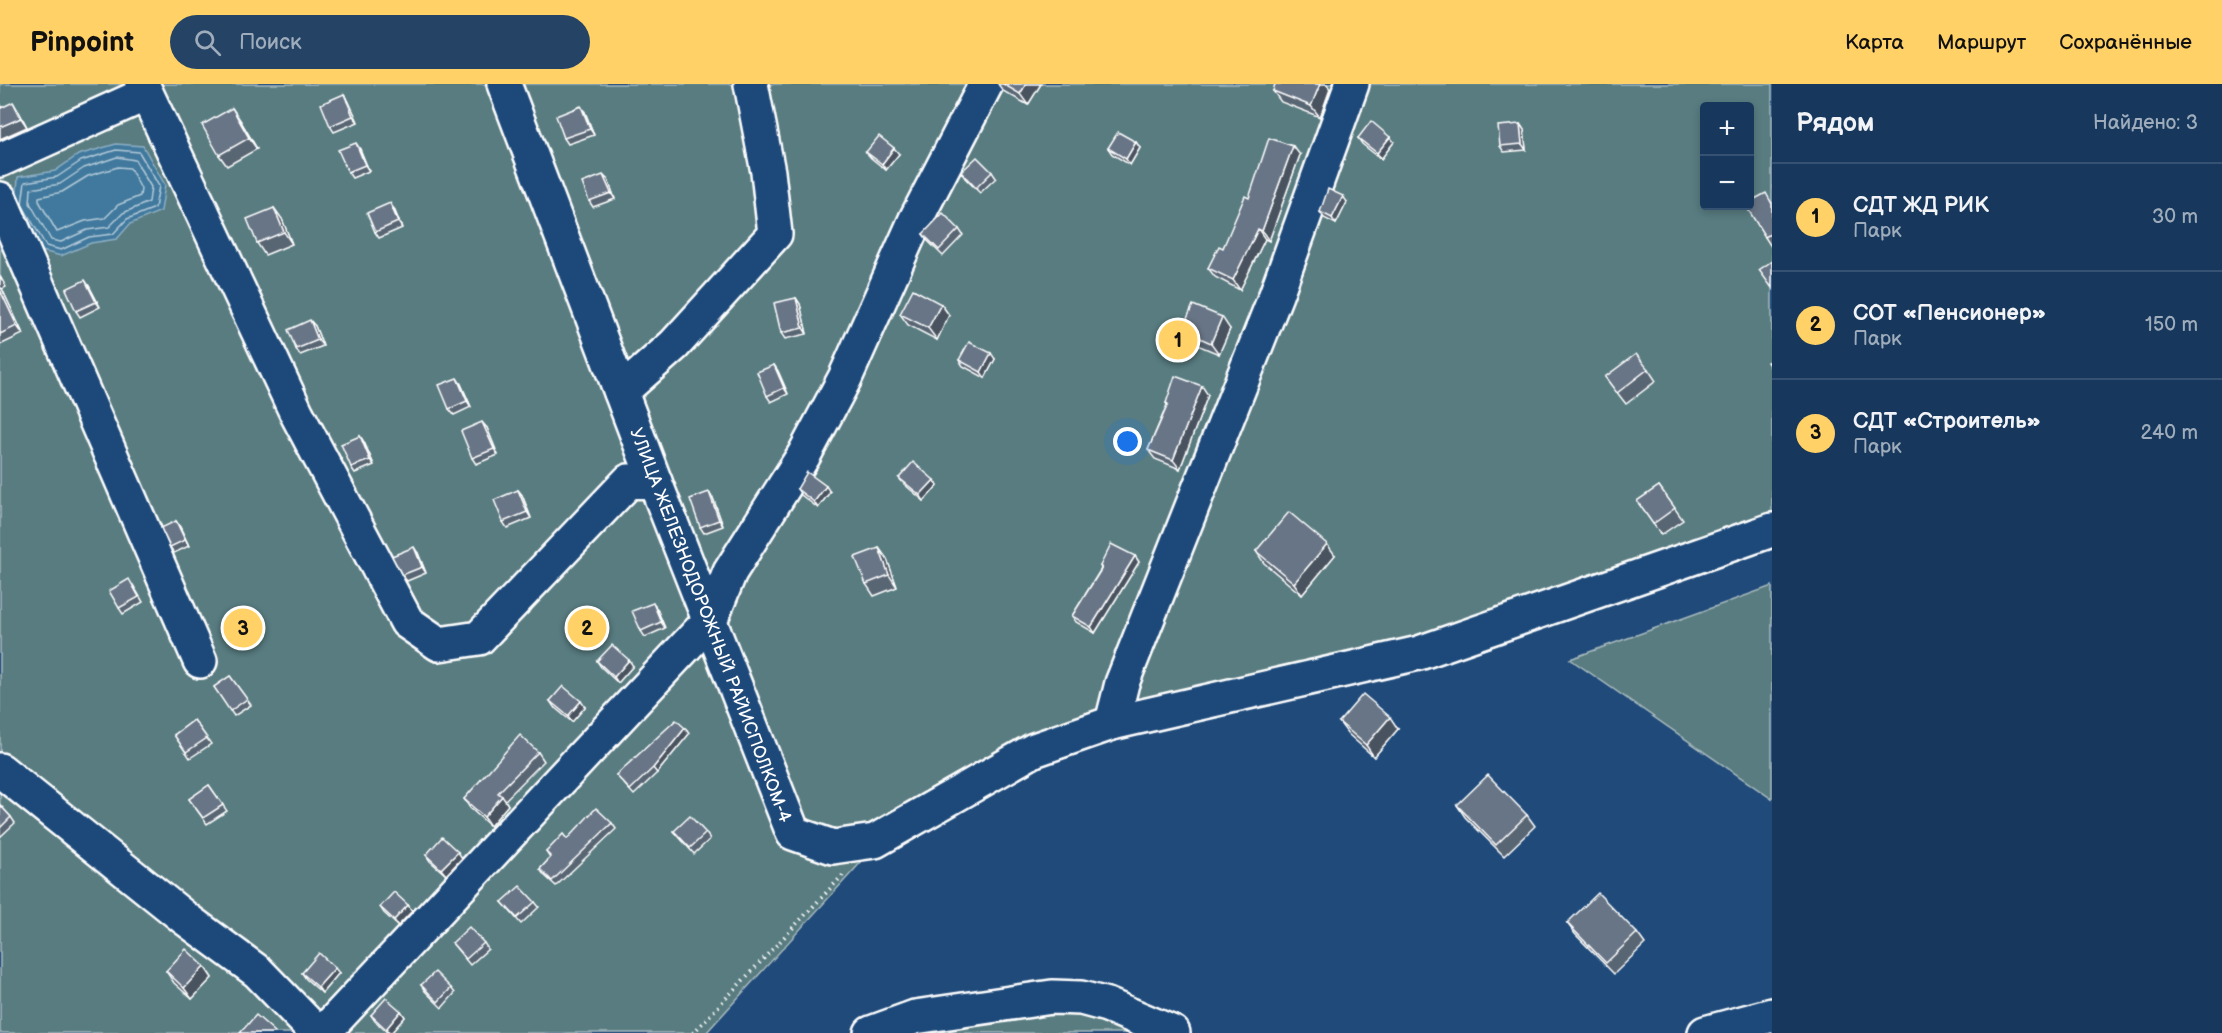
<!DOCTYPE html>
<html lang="ru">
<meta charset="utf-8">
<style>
:root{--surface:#17385c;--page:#244365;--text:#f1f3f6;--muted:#9eacbb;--line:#365272;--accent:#ffd166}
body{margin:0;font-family:"Balsamiq Sans",sans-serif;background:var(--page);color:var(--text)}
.controls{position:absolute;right:18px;top:18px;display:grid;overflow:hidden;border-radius:6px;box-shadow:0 3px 9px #0003}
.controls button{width:54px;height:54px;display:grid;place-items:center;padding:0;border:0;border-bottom:2px solid var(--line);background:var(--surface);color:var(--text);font:30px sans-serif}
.you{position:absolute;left:1128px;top:358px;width:21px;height:21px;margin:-15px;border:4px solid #fff;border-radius:50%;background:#1a73e8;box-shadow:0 0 0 9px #1a73e833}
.badge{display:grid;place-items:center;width:39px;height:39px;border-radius:50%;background:var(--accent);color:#111;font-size:20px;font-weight:700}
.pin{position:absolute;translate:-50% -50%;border:3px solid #fff;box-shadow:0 2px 6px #0006}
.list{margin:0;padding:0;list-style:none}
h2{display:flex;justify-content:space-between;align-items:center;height:78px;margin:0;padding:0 24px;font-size:26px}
h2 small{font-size:20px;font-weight:400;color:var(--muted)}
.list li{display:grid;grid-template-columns:39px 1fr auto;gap:18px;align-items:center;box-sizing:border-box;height:108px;padding:0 24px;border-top:2px solid var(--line)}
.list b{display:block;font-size:22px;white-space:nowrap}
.list p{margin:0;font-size:20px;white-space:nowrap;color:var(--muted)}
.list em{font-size:20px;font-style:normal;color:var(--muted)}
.icon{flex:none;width:33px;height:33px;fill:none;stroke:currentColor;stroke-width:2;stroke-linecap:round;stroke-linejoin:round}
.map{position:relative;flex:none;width:1772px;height:949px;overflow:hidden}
header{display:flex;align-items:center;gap:36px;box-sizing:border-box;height:84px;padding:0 30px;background:var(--accent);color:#111}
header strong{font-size:28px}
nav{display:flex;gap:33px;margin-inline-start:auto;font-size:21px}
.search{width:420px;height:54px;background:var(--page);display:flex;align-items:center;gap:15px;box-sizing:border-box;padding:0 21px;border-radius:33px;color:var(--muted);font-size:22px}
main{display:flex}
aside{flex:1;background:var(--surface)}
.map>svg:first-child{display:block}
.green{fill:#597b80;stroke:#acbdc0;stroke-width:1.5;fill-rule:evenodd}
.water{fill:#41799d;stroke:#8dafc4;stroke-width:1.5}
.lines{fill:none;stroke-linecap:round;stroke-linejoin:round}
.shore{stroke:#b3c9d8;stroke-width:1.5}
.minor-casing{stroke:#fff;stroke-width:38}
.path{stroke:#fff;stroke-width:4;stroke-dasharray:1.5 4.5;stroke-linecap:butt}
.minor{stroke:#1f4a7a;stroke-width:33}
.wall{fill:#596573;stroke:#fff;stroke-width:1.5}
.shaded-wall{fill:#48525e;stroke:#fff;stroke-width:1.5}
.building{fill:#677586;stroke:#fff;stroke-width:1.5}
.labels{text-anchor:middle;stroke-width:4.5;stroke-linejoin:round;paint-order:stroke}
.street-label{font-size:18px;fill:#fff;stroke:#1f4a7a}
</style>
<header>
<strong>Pinpoint</strong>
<div class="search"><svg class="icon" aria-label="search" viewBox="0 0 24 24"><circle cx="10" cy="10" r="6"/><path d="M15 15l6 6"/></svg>Поиск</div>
<nav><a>Карта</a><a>Маршрут</a><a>Сохранённые</a></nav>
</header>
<main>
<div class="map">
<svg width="1772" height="949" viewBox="0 0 1772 949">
<rect width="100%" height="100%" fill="#1f4a7a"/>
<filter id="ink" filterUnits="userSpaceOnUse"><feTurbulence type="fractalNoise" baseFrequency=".0167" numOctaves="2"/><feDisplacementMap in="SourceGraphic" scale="12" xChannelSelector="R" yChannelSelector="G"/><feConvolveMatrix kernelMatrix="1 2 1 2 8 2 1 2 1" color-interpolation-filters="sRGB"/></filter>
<g filter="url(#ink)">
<g class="green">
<path d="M 0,0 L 1772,0 L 1772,455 L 1030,672 L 863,776 L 706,949 L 0,949 ZM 1704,22 L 1750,22 L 1750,122 L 1704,122 Z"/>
<polygon points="1772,502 1772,715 1570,575"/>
<polygon points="1022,927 1089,927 1142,949 897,949"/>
</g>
<polygon class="water" points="116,60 143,62 165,101 161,127 130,140 117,155 91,159 61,172 42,167 16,122 18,93 55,87 78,71"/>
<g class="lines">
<g class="shore">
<polygon points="117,73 135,76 151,103 149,118 123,129 109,143 87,146 61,158 51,156 30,119 31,105 60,100 84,84"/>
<polygon points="118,83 130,84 141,105 140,112 118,121 105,134 85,137 57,148 39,117 39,113 62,108 88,92"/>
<polyline points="22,120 25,98 57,93 81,77 116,66 139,68 159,102 155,124 127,135 113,150 89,153 61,166 46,162 23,122"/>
</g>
<g class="minor-casing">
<g id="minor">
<polyline points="142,0 297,330 407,538 439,560 479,554 629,397 655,398"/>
<polyline points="504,0 655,398 793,749 833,763 875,757 1034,666 1112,639 1419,569 1772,446"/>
<polyline points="0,76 146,10"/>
<polyline points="0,115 200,577"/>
<polyline points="621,308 674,261 775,150 768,88 751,0"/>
<polyline points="710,537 730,488 804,371 845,294 916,135 986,0"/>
<polyline points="1112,639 1122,599 1276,211 1352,0"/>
<polyline points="0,686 186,835 258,888 317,949"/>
<polyline points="323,949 700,547"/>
<polyline points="871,949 915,933 1052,913 1081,914 1107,921 1173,949"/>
<polyline points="1705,949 1772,931"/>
</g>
</g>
<polyline class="path" points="693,949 844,790"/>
<use href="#minor" class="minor"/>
</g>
<g class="wall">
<polygon points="998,0 1041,0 1028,21 1003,7"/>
<polygon points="1330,5 1320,33 1281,18 1273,7"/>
<polygon points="344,10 348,16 358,38 334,48 330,42"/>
<polygon points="0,18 2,24 19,28 27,43 0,55"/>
<polygon points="232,24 240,36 257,65 227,82 219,71"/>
<polygon points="585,28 594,51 568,60 564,54"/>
<polygon points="1520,40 1524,46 1526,66 1504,68 1500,62"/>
<polygon points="1390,53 1394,58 1381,75 1362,60 1358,54"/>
<polygon points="1136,58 1140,64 1130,81 1112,70 1108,64"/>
<polygon points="360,65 369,87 352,94 348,88"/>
<polygon points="866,68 899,70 886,86 871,74"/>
<polygon points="1300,71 1269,157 1265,155 1240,206 1215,193 1208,184 1223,164 1249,114"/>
<polygon points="961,88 992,88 996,94 980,109 965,94"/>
<polygon points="608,96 615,115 593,123 589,117"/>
<polygon points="1347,118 1336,140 1324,134 1320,128"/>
<polygon points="1772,118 1772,164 1765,153"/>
<polygon points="274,124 282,135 292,160 265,171 257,159"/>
<polygon points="394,125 402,144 379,154 375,148"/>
<polygon points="959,145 963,151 943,172 927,156 923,150"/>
<polygon points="0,192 6,203 2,205 23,250 0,261"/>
<polygon points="89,202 100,223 80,233 76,227"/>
<polygon points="796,214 800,220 807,250 785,255 781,249"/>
<polygon points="941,220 949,231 937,256 908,241 900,230"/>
<polygon points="315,242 323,262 300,271 296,265"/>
<polygon points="1230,245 1219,270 1190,258 1182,246"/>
<polygon points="995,275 985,294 963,282 959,276"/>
<polygon points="774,281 778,287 788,310 771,318 767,312"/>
<polygon points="1648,285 1656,297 1626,320 1605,293"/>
<polygon points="461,300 471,323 454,331 449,325"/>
<polygon points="1208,311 1180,385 1155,375 1148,366 1167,321 1166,319"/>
<polygon points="487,344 498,371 476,380 472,374"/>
<polygon points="360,352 364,358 374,381 355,389 351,383"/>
<polygon points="899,394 938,401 924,417 904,400"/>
<polygon points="1659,402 1683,436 1661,451 1637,417"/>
<polygon points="797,405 830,408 818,424 801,411"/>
<polygon points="518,406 522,411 531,434 507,444 503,438"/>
<polygon points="713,414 723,442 704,449 700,443"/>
<polygon points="176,437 180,443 189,462 174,469 170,463"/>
<polygon points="879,464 887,475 897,503 874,512 866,500"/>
<polygon points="1256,467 1335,471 1302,511 1264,479"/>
<polygon points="418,469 426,489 407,497 402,491"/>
<polygon points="1135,472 1139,478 1095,549 1076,538 1072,532 1101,485 1100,482"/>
<polygon points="133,501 143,518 123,530 119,524"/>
<polygon points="657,525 665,544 645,553 641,547"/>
<polygon points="597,577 633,582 618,599 601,583"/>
<polygon points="230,592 251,621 234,632 214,603"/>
<polygon points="550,617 585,623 572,638 554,623"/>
<polygon points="194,636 211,660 190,674 174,651"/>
<polygon points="1339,638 1398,645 1374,673 1348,650"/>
<polygon points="685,644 689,650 657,689 634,711 616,691"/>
<polygon points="538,668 544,677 505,716 508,721 490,742 470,724 464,715"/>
<polygon points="209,701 227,727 207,740 189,715"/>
<polygon points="0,721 11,733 15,739 0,753"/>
<polygon points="1457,721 1527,731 1535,742 1504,772 1465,733"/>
<polygon points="612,739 616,745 556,802 544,791 540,785 550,774 546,768 567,755"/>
<polygon points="674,747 706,749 710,755 694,770"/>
<polygon points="426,771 462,774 446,791 430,777"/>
<polygon points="502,818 535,818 539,823 521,840"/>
<polygon points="408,821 412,827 398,842 384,829 380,823"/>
<polygon points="1567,839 1637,849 1645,860 1614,890 1575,850"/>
<polygon points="452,859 484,859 488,865 470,881"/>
<polygon points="204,882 212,894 192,915 174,899 166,887"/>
<polygon points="302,889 339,889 322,909 306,895"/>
<polygon points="421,901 451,904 455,909 442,924 425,907"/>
<polygon points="401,927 405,933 391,949 388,949 375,937 371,931"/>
</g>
<g class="shaded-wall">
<polygon points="1026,0 1041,0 1028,21 1020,10"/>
<polygon points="1320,0 1327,0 1330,5 1320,33 1311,22"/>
<polygon points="344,10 348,16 358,38 353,32"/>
<polygon points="13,18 19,28 27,43 21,34"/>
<polygon points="581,22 585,28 594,51 590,45"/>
<polygon points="232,24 240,36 257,65 249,54"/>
<polygon points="1520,40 1524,46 1526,66 1522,60"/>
<polygon points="1390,53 1394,58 1381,75 1377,69"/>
<polygon points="1136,58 1140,64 1130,81 1126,75"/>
<polygon points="356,59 360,65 369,87 365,81"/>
<polygon points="1293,62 1300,71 1269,157 1262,147"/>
<polygon points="894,64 899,70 886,86 882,80"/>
<polygon points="603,91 608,96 615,115 611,109"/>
<polygon points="1343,112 1347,118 1336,140 1332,134"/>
<polygon points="390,119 394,125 402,144 398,138"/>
<polygon points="274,124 282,135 292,160 284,148"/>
<polygon points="1258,145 1265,155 1240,206 1233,196"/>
<polygon points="85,196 89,202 100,223 96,218"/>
<polygon points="0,203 2,205 23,250 17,242 0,206"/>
<polygon points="796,214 800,220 807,250 803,244"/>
<polygon points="941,220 949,231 937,256 928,244"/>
<polygon points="1222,233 1230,245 1219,270 1211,259"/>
<polygon points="310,236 315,242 323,262 318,256"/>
<polygon points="991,269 995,275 985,294 981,288"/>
<polygon points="774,281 778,287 788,310 784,304"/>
<polygon points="457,294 461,300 471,323 467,317"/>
<polygon points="1202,302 1208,311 1180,385 1173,376"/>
<polygon points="482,338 487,344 498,371 494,365"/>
<polygon points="360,352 364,358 374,381 370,376"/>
<polygon points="934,396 938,401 924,417 920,411"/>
<polygon points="826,402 830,408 818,424 814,418"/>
<polygon points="518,406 522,411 531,434 527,428"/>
<polygon points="709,408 713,414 723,442 719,436"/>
<polygon points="176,437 180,443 189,462 185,456"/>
<polygon points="1327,460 1335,471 1302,511 1294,499"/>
<polygon points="414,463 418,469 426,489 422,483"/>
<polygon points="879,464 887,475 897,503 889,491"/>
<polygon points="1135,472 1139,478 1095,549 1091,543"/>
<polygon points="653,519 657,525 665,544 661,538"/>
<polygon points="629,576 633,582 618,599 614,593"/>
<polygon points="581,617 585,623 572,638 568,632"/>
<polygon points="1390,633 1398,645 1374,673 1366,661"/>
<polygon points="685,644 689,650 657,689 653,684"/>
<polygon points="502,712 508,721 490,742 484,733"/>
<polygon points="458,768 462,774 446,791 441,785"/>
<polygon points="408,821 412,827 398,842 394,836"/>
<polygon points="204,882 212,894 192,915 184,904"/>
<polygon points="335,884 339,889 322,909 318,903"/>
<polygon points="401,927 405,933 391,949 389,949 386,945"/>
</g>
<g class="building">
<polygon points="1003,0 1026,0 1020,10"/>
<polygon points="1275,0 1320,0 1311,22 1273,7"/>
<polygon points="344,10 353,32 330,42 321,20"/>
<polygon points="13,18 21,34 0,43 0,23 1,24"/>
<polygon points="581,22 590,45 564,54 556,32"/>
<polygon points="232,24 249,54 219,71 202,41"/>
<polygon points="1371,37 1390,53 1377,69 1358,54"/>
<polygon points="1520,40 1522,60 1500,62 1498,42"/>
<polygon points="1118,48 1136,58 1126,75 1108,64"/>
<polygon points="879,52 894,64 882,80 866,68"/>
<polygon points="1269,54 1293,62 1262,147 1258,145 1233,196 1208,184 1219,162 1223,164 1245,112 1249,114"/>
<polygon points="356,59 365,81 348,88 338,66"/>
<polygon points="977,73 992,88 976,104 961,88"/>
<polygon points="603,91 611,109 589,117 582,99"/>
<polygon points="1328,105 1343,112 1332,134 1320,128"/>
<polygon points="1766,109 1772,120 1772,149 1765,153 1746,122 1749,122 1749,118"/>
<polygon points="390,119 398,138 375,148 367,129"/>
<polygon points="274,124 284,148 257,159 247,135"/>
<polygon points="943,129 959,145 939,166 923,150"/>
<polygon points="1772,177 1772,204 1759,186"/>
<polygon points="85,196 96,218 76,227 66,205"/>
<polygon points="913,205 941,220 928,244 900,230"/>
<polygon points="0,206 17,242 0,250"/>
<polygon points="796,214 803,244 781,249 774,219"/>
<polygon points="1193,221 1222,233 1211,259 1182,246"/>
<polygon points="310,236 318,256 296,265 288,246"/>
<polygon points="969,258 991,269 981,288 959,276"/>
<polygon points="1636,270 1648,285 1617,309 1605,293"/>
<polygon points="1772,276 1772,286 1767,278"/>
<polygon points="774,281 784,304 767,312 757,288"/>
<polygon points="1175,292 1202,302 1173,376 1148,366 1168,320 1166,319"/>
<polygon points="457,294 467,317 449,325 439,301"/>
<polygon points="482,338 494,365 472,374 461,347"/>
<polygon points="360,352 370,376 351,383 341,360"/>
<polygon points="913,378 934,396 920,411 899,394"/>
<polygon points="807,388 826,402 814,418 797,405"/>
<polygon points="1659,402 1675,424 1653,440 1637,417"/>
<polygon points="518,406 527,428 503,438 494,416"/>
<polygon points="709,408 719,436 700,443 690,415"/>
<polygon points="1289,428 1327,460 1294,499 1256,467"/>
<polygon points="176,437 185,456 170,463 161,444"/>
<polygon points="1111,460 1135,472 1091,543 1072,532 1102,484 1100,482"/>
<polygon points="414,463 422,483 402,491 392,472"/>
<polygon points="879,464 889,491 866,500 855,473"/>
<polygon points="129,495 139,513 119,524 109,507"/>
<polygon points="653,519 661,538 641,547 632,527"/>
<polygon points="612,561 629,576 614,593 597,577"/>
<polygon points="230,592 247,615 230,627 214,603"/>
<polygon points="563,602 581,617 568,632 550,617"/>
<polygon points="1363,610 1390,633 1366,661 1339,638"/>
<polygon points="194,636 207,654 186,668 174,651"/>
<polygon points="676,636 685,644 653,684 630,706 616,691"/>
<polygon points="520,651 538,668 498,709 502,712 484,733 464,715"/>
<polygon points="1488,691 1527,731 1496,761 1457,721"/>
<polygon points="209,701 223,721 203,734 189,715"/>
<polygon points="0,721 11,733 0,744"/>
<polygon points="596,724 612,739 552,797 540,785 551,773 546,768 563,750 567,755"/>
<polygon points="690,732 706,749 690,764 674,747"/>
<polygon points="442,753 458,768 441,785 426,771"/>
<polygon points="520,802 535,818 517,834 502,818"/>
<polygon points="394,808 408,821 394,836 380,823"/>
<polygon points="1598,809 1637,849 1606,879 1567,839"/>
<polygon points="469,843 484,859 466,875 452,859"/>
<polygon points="186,865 204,882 184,904 166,887"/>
<polygon points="319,869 335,884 318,903 302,889"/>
<polygon points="435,888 451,904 438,918 421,901"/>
<polygon points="386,914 401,927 386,945 371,931"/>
<polygon points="256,931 275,948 274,949 240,949"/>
</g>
</g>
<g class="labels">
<g class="street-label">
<text transform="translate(711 541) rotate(69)" y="6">УЛИЦА ЖЕЛЕЗНОДОРОЖНЫЙ РАЙИСПОЛКОМ-4</text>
</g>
</g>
</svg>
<div class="controls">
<button>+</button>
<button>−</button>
</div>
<div class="you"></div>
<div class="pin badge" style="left:1178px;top:256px">1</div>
<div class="pin badge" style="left:587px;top:544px">2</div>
<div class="pin badge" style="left:243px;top:544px">3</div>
</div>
<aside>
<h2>Рядом<small>Найдено: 3</small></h2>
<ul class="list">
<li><span class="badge">1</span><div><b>СДТ ЖД РИК</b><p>Парк</p></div><em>30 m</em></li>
<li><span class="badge">2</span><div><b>СОТ «Пенсионер»</b><p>Парк</p></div><em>150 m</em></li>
<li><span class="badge">3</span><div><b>СДТ «Строитель»</b><p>Парк</p></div><em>240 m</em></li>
</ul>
</aside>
</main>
